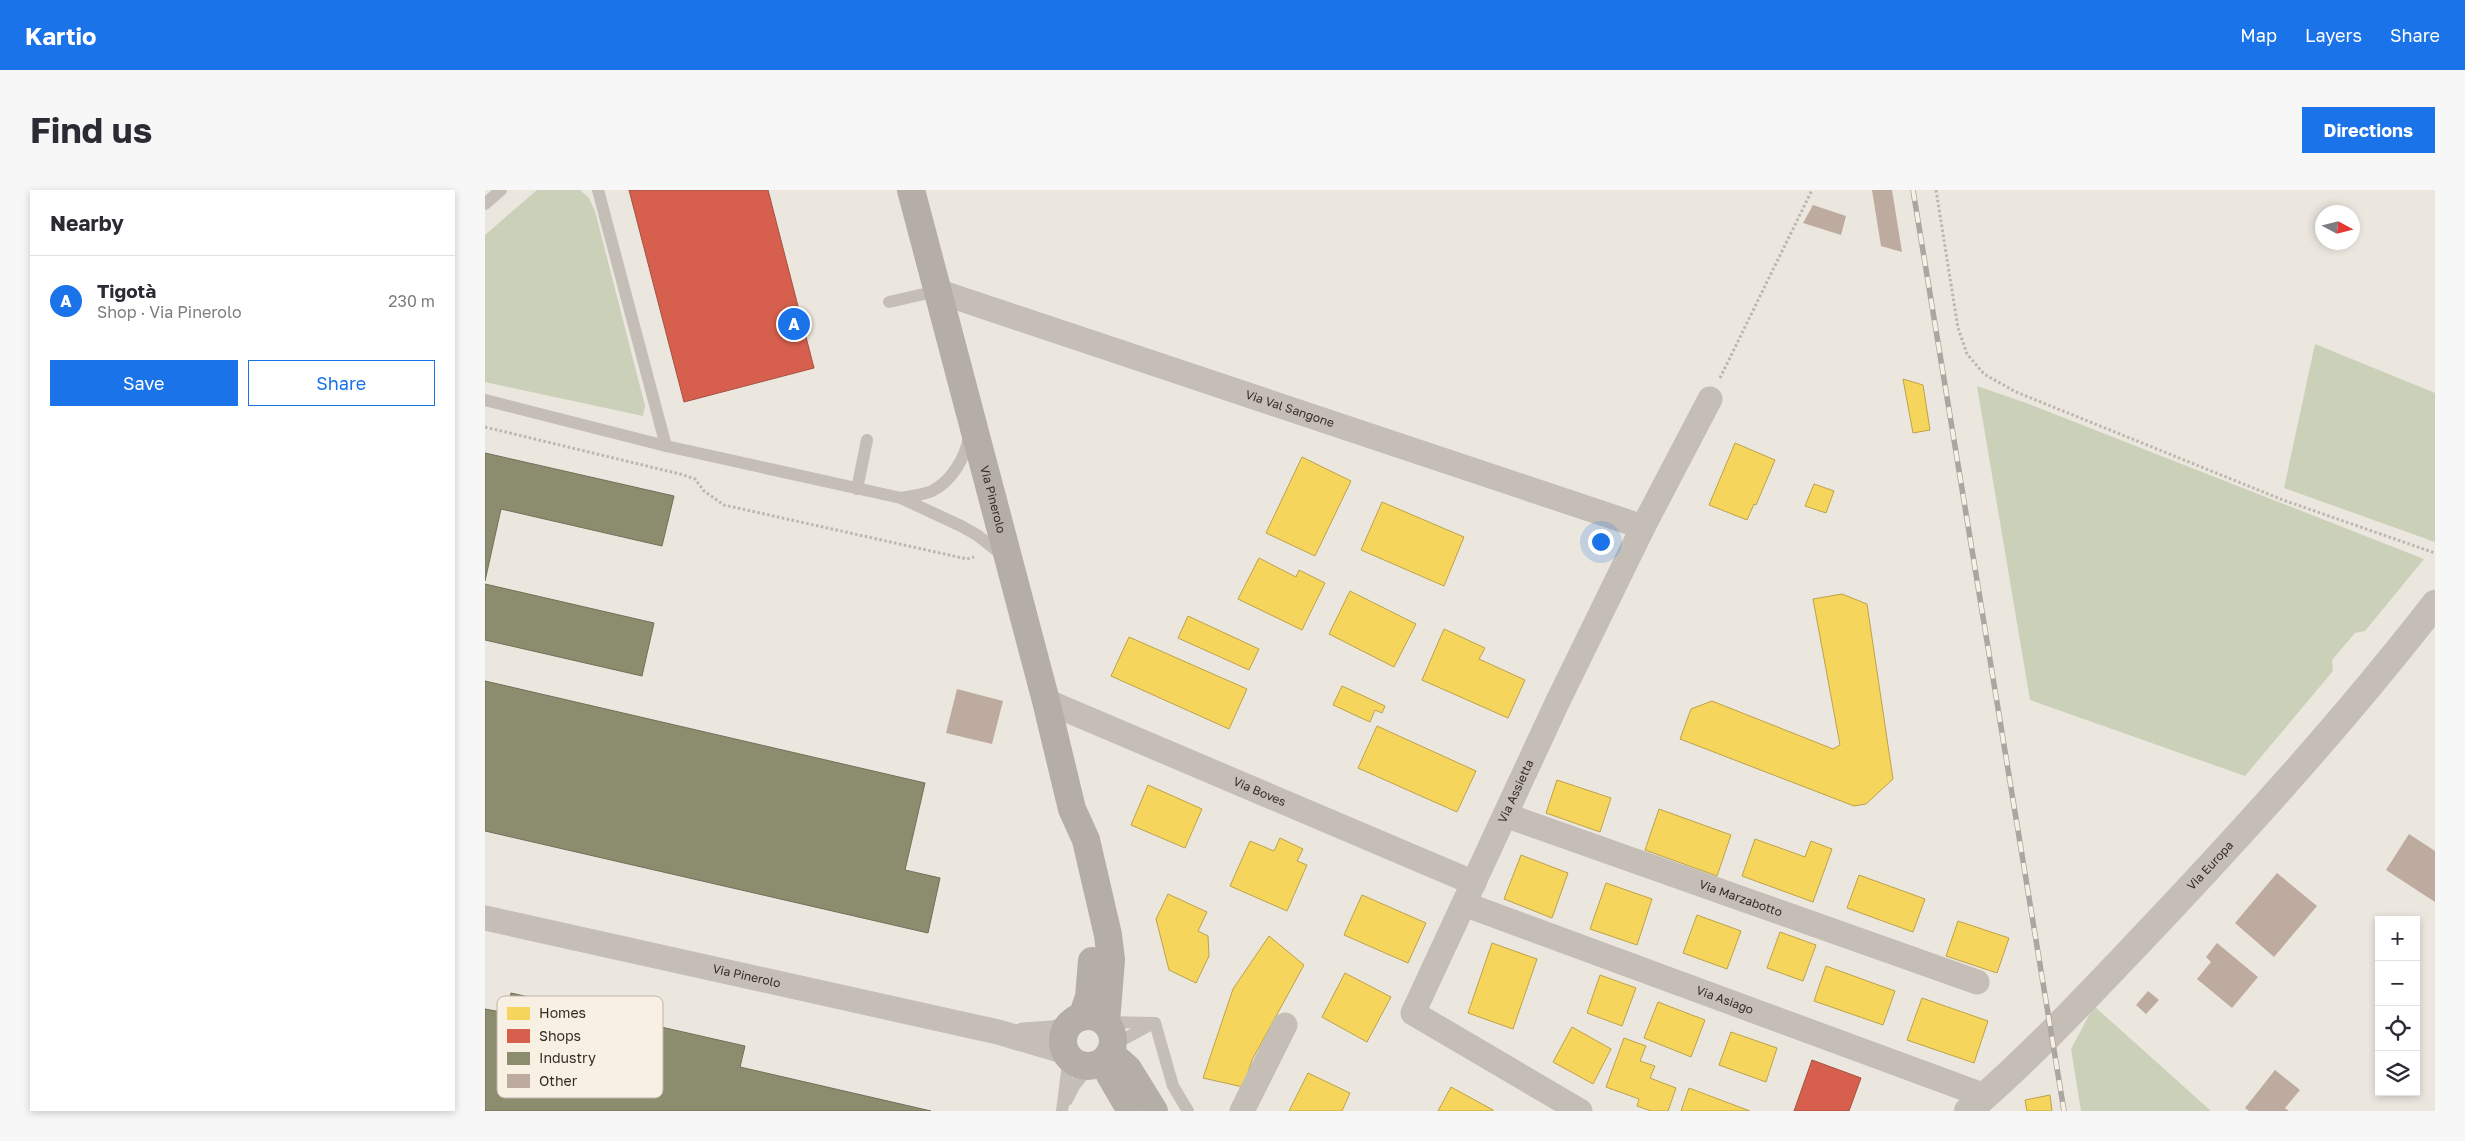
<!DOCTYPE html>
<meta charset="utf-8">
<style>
:root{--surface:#fff;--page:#f7f7f7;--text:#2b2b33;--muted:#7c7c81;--line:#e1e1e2;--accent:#1a73e8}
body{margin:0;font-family:"Golos Text",sans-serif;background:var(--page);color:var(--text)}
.controls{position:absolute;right:15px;bottom:15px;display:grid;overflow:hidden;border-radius:0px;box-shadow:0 2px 8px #0003}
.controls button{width:45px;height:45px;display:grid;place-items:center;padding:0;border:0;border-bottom:1px solid var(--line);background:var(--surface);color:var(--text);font:25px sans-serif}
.compass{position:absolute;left:1830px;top:15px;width:45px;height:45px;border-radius:50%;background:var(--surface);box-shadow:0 2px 8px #0003;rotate:97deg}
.you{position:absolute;left:1115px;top:351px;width:18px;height:18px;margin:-12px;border:4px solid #fff;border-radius:50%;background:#1a73e8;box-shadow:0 0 0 8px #1a73e833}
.badge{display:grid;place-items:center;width:32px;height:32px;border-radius:50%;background:var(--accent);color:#fff;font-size:16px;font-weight:700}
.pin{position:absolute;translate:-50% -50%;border:2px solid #fff;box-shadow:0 1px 5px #0006}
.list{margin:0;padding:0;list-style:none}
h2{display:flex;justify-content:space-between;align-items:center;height:65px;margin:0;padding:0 20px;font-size:21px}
h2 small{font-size:16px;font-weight:400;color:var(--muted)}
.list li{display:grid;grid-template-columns:32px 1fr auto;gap:15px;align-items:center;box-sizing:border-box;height:90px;padding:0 20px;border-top:1px solid var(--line)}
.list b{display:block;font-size:19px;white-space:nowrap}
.list p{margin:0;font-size:16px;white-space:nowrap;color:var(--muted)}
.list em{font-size:16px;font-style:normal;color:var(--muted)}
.actions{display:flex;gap:10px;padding:15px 20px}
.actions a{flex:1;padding:11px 0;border:1px solid var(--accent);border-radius:0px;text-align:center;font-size:18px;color:var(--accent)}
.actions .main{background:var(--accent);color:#fff}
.icon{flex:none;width:28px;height:28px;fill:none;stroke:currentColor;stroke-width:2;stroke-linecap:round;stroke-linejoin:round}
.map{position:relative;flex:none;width:1950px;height:921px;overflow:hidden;border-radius:0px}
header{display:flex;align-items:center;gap:30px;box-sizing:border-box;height:70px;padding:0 25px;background:var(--accent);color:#fff}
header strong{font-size:24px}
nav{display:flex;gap:28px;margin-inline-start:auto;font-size:18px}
.intro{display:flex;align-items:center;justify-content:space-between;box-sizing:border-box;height:120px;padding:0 30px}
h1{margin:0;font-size:35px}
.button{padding:12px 22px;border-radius:0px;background:var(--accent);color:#fff;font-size:18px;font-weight:700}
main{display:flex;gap:30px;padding:0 30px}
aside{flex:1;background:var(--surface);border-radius:0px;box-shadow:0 2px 8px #0003}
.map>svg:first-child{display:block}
.green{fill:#cbd1b8}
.homes{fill:#f6d55c;stroke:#bca24c}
.shops{fill:#d6604d;stroke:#a55041}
.industry{fill:#8c8c6e;stroke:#726f58}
.building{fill:#beab9f}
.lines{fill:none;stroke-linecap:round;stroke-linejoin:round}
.path{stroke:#bdb6af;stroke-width:3;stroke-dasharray:2.5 2.5;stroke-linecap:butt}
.service{stroke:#c4beb7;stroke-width:12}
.minor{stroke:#c4beb7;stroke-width:25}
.tertiary{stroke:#c4beb7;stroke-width:28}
.secondary{stroke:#b5aea7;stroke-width:28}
.rail-casing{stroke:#aba6a2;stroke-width:5.5}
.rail{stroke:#f9f0e4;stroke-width:4;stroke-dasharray:11;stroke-linecap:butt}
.labels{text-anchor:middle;stroke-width:5;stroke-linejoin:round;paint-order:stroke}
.street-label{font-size:12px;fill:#342b26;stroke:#f9f0e4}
.key{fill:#f9f0e4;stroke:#beb5ab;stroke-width:1}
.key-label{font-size:14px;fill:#342b26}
</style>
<header>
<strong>Kartio</strong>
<nav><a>Map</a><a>Layers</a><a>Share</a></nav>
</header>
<div class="intro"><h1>Find us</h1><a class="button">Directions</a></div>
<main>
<aside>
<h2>Nearby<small></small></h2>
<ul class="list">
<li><span class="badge">A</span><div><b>Tigotà</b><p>Shop · Via Pinerolo</p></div><em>230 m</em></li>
</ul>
<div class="actions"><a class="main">Save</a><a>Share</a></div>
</aside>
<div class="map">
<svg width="1950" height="921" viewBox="0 0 1950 921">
<rect width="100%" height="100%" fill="#ebe6de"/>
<g class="green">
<polygon points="52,0 95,0 104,8 110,21 160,216 158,226 0,192 0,45"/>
<polygon points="1830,154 1950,203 1950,352 1799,298"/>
<polygon points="1492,196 1544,214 1939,369 1880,441 1870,443 1847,470 1848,481 1760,586 1545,510"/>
<polygon points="1609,816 1726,921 1596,921 1586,859"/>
</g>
<g class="homes">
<polygon points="1418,189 1438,195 1445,240 1428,243"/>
<polygon points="1250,253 1290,270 1271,315 1269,314 1262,330 1224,315"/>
<polygon points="817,267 866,291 830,366 781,343"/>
<polygon points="1329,294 1349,301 1341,323 1320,316"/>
<polygon points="897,312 979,347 959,396 876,360"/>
<polygon points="774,368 811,387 814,380 840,393 817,440 753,409"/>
<polygon points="865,401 931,434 909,477 844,444"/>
<polygon points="1357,404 1382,414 1408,589 1381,614 1369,616 1195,549 1206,519 1227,511 1348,559 1355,555 1328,409"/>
<polygon points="703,426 774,459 764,480 693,448"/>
<polygon points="959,439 1000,458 994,469 1040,490 1023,528 937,490"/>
<polygon points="644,447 762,499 744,539 626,486"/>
<polygon points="857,496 900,516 897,523 890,520 885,532 848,515"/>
<polygon points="892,536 991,581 972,622 873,578"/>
<polygon points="1072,590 1126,608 1115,642 1061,623"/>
<polygon points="663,595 717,619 700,658 646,635"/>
<polygon points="1174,619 1246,645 1232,686 1160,660"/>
<polygon points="795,648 818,659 812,671 822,675 802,721 745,696 765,651 789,661"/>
<polygon points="1270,649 1320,667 1326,651 1347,659 1328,712 1257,686"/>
<polygon points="1036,665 1083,683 1067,728 1019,709"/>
<polygon points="1374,685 1440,709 1428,742 1362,718"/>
<polygon points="1121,693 1167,709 1152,755 1105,739"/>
<polygon points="683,704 722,722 713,741 723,746 724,766 711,793 684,780 671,729"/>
<polygon points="877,705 941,733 923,773 859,745"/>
<polygon points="1212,725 1256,741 1242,779 1198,763"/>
<polygon points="1473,731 1524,748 1512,783 1461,766"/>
<polygon points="1295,742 1331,755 1318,791 1282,778"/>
<polygon points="784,746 819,775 767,870 758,897 718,888 748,799"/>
<polygon points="1007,753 1052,769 1028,839 983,823"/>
<polygon points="1341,776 1410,801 1398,835 1329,811"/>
<polygon points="860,783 906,807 882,852 837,827"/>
<polygon points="1115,785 1151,798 1137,836 1102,823"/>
<polygon points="1437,808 1503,831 1489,873 1422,850"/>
<polygon points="1173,812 1220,830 1206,867 1159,848"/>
<polygon points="1087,837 1126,859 1108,894 1068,872"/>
<polygon points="1246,842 1292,858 1281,892 1234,875"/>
<polygon points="1139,848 1161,856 1155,871 1170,876 1165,888 1191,898 1183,921 1166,921 1152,916 1154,909 1121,897"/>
<polygon points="823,883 865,903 857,921 804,921"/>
<polygon points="966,897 1008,920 1008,921 953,921"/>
<polygon points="1204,898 1265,921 1196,921"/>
<polygon points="1565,905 1567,921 1542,921 1540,910"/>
</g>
<g class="shops">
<polygon points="144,0 283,0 329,178 199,212"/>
<polygon points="1327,870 1376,888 1364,921 1309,921"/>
</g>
<g class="industry">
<polygon points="0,263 189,306 177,356 16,319 0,391"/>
<polygon points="0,394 169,433 157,486 0,450"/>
<polygon points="0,491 440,593 420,680 455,688 443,743 0,641"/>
<polygon points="26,803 260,856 255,877 446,921 0,921 0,819 21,823"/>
</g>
<g class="building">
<polygon points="1387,0 1407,0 1417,62 1396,56"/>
<polygon points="1328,15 1361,26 1356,45 1318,33"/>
<polygon points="472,499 518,511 507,554 461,543"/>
<polygon points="1924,644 1950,661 1950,712 1901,680"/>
<polygon points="1792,683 1832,716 1789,767 1750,733"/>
<polygon points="1732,753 1773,787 1747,818 1712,789 1726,772 1721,767"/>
<polygon points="1663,801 1674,810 1661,824 1651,815"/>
<polygon points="1790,880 1815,900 1800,918 1804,921 1764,921 1760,918"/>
</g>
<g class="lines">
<g class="path">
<polyline points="1451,0 1473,138 1482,164 1499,184 1531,202 1798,310 1950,363"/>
<polyline points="1235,188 1327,0"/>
<polyline points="0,237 195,284 210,289 219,301 239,315 482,369 489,367"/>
</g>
<g class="service">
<polyline points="113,0 181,256"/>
<polyline points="0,14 16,0"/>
<polyline points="404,112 452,101"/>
<polyline points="0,210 181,256 416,308"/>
<path d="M 484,247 C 480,268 467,291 447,301 C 438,305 426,306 416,308 L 476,336 L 492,345 L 520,367"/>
<polyline points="372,299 382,250"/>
<polyline points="621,832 670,833"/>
<polyline points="670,833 688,896 703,921"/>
<polyline points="628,855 663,836"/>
<polyline points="582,910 589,896 605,876"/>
<polyline points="577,921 584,866"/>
</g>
<g class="minor">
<path id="s1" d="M 452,101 L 1158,337"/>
<path id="s2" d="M 561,511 L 989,693"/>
<path id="s3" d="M 1020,625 L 1492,792"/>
<path id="s4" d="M 979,714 L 1500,906"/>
<path id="s5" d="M 0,728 L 513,842 L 581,862"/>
<polyline points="538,845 568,843 582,839"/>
<polyline points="757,921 800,835"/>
<path id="s6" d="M 1095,921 L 928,823 L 1072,513 L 1158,337 L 1225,209"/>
</g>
<path class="tertiary" id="s7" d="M 1483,921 C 1550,863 1610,798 1671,734 C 1768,631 1863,526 1950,414"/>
<g class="secondary">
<path id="s8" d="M 426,0 L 561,511 L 587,619 L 601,650 L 623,745 L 626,770 L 621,832"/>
<circle cx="603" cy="851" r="25"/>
<polyline points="597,827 604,807 607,771"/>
<polyline points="625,863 643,879 669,921"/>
<polyline points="625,885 646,921"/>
</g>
<g class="rail-casing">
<polyline id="rail" points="1428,0 1579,921"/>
</g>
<use href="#rail" class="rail"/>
</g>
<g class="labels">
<g class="street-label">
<text dy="4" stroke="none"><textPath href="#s1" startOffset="372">Via Val Sangone</textPath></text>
<text dy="4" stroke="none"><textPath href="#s8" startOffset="320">Via Pinerolo</textPath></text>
<text dy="4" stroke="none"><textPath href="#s6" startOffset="438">Via Assietta</textPath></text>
<text dy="4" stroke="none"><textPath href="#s2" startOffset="232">Via Boves</textPath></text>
<text dy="4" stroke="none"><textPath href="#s7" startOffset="345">Via Europa</textPath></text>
<text dy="4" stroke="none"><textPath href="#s3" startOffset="250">Via Marzabotto</textPath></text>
<text dy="4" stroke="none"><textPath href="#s5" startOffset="268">Via Pinerolo</textPath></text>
<text dy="4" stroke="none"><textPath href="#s4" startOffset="278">Via Asiago</textPath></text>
</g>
</g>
<rect x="12" y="806" width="166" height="102" rx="8" class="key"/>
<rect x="22" y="817" width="23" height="13" fill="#f6d55c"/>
<rect x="22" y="839" width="23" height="14" fill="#d6604d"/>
<rect x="22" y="862" width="23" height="13" fill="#8c8c6e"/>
<rect x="22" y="884" width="23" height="14" fill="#beab9f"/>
<g class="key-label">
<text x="54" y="828">Homes</text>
<text x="54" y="851">Shops</text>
<text x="54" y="873">Industry</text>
<text x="54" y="896">Other</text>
</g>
</svg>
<div class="controls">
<button>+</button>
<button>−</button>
<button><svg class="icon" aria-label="locate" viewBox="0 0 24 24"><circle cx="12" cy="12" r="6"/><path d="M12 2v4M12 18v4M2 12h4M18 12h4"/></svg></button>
<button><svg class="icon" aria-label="layers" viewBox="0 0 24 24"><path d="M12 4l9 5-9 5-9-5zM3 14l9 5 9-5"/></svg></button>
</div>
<svg class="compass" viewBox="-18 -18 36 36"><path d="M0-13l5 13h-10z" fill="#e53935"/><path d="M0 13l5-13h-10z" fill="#7c7c81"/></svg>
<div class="you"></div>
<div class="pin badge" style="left:309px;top:134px">A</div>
</div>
</main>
